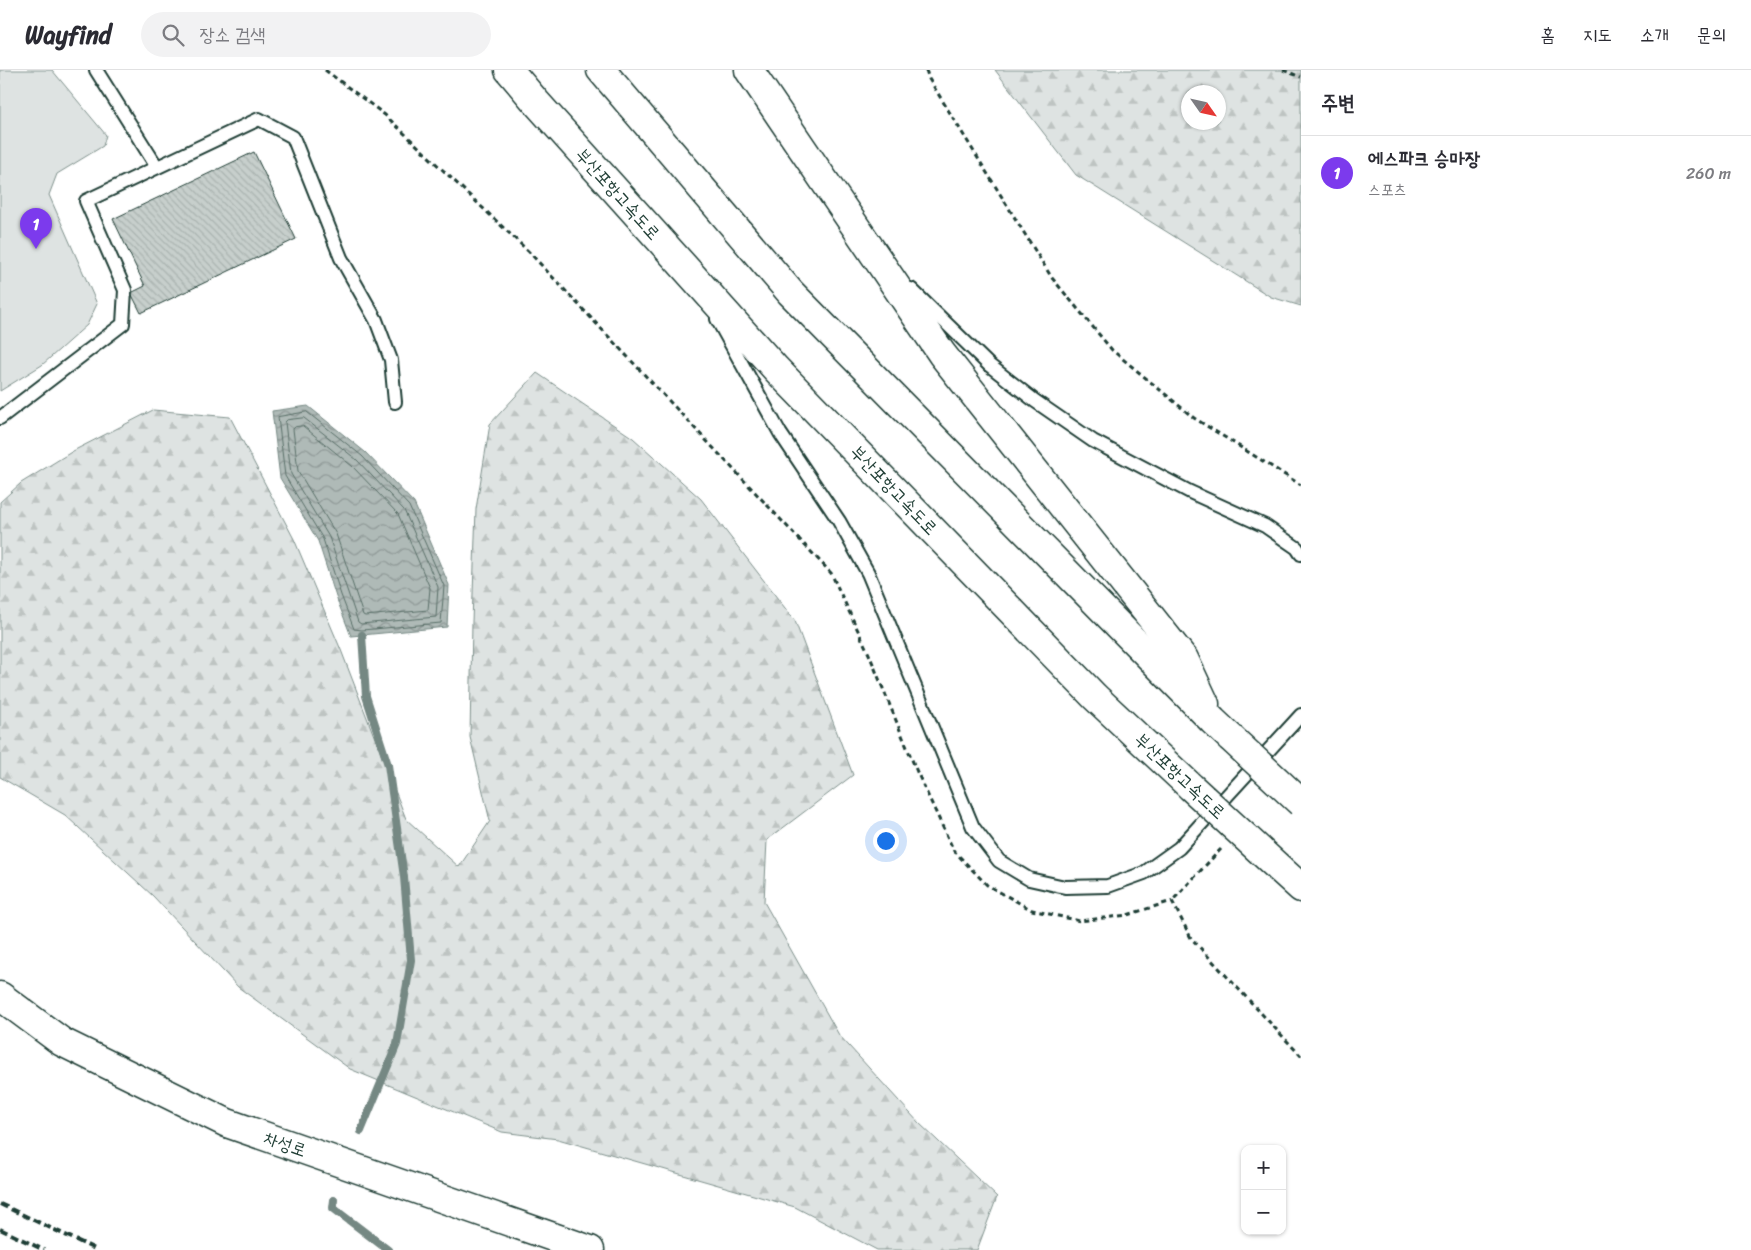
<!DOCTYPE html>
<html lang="ko">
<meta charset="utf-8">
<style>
:root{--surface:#fff;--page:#f2f2f3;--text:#2b2b33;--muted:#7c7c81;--line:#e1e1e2;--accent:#7c3aed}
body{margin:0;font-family:Sriracha,"Poor Story",sans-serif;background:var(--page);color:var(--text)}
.controls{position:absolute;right:15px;bottom:15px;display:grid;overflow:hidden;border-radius:10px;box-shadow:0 1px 4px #0004}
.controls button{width:45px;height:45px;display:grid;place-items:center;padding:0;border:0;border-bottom:1px solid var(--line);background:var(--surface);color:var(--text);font:25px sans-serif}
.compass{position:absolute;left:1181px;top:15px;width:45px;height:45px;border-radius:50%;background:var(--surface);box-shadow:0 1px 4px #0004;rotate:124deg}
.you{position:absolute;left:885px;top:770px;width:18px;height:18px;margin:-12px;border:4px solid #fff;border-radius:50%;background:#1a73e8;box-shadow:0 0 0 8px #1a73e833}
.badge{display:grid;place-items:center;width:32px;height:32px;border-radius:50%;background:var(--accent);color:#fff;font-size:16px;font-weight:700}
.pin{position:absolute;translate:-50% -41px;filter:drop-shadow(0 1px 2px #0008)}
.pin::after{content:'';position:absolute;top:26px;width:18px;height:15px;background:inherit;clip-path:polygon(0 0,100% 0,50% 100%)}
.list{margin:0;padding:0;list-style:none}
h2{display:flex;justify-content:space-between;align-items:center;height:65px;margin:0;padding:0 20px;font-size:21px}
h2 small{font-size:16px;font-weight:400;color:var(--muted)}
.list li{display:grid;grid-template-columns:32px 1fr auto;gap:15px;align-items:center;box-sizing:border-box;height:75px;padding:0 20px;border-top:1px solid var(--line)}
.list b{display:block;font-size:19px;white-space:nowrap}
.list p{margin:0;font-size:16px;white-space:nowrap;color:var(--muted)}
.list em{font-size:16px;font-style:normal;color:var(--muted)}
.icon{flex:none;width:28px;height:28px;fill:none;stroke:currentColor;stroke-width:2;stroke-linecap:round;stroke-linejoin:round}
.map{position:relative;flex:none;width:1301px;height:1180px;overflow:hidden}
header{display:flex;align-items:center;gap:30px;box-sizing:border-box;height:70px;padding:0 25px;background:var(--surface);border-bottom:1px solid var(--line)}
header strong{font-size:24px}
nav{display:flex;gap:28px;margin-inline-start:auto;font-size:18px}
.search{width:350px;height:45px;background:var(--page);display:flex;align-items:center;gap:12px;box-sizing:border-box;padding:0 18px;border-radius:28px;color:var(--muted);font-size:19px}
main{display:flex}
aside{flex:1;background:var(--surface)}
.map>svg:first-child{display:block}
.green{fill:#dee3e2;stroke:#7e908b}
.forest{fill:url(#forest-firs);stroke:#7e908b;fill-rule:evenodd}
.water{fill:url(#water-waves);stroke:#758883}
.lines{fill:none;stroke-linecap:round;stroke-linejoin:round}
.shore{stroke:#596f68;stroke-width:1}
.stream{stroke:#758883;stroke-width:8}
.building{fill:url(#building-back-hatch);stroke:#1f3d34}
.service-casing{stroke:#1f3d34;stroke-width:16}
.secondary-casing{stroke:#1f3d34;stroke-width:31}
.motorway-casing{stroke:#1f3d34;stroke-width:31}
.path{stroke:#1f3d34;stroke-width:3;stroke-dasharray:5 4;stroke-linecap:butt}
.service{stroke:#fff;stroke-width:12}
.secondary{stroke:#fff;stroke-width:28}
.motorway{stroke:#fff;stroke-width:28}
.rail{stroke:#1f3d34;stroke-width:4;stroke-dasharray:8 4;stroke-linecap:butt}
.motorway-bridge-casing{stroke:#1f3d34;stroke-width:31;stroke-linecap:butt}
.motorway-bridge{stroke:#fff;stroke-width:28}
.labels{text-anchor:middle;stroke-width:4;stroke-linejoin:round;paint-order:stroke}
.street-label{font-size:18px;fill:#1f3d34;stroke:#fff}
</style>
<header>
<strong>Wayfind</strong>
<div class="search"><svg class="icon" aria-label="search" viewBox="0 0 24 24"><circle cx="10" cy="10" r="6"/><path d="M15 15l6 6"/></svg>장소 검색</div>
<nav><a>홈</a><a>지도</a><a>소개</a><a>문의</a></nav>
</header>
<main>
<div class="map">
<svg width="1301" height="1180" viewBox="0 0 1301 1180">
<defs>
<pattern id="forest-firs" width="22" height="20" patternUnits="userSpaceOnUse" patternTransform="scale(1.25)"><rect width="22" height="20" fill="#dee3e2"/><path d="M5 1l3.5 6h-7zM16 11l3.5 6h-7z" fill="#bec4c2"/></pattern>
<pattern id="water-waves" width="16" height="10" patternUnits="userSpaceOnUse" patternTransform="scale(1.25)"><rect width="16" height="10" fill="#afbab7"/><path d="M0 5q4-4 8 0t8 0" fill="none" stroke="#8e9896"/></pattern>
<pattern id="building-back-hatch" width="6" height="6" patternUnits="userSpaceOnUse" patternTransform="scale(1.25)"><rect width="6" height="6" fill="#c7cfcc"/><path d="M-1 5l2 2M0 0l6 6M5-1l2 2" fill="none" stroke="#aab3b0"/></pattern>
</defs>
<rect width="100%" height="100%" fill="#fff"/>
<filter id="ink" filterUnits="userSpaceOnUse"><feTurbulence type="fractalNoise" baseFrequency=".02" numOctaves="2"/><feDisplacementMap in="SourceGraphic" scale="10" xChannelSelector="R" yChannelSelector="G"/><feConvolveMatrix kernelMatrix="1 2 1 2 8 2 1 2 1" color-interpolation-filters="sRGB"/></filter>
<g filter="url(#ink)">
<polygon class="green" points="0,0 52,0 106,65 103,76 57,104 49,125 97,234 87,255 42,295 0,321"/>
<g class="forest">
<path d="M 995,0 L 1301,0 L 1301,236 L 1271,227 L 1076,105 ZM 1188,22 L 1218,22 L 1218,52 L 1188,52 Z"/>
<polygon points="537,303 633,368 701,429 795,551 853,705 767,770 764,832 839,965 919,1053 997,1127 977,1180 877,1180 795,1137 558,1069 502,1062 350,999 238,917 153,826 65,745 0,707 0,432 21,413 73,381 153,340 230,347 294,469 341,580 406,749 459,797 490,751 470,667 472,552 476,439 490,354"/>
</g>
<polygon class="water" points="308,336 365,382 414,433 449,515 447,557 351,566 336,527 318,471 280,408 272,341"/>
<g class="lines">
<g class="shore">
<polygon points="307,342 362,386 409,436 444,516 441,553 362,560 354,559 341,525 323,469 285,406 278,347"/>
<polygon points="304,348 357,390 404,440 438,517 436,547 361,554 358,552 329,467 291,404 285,352 287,350"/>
<polygon points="303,356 352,396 398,444 430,518 428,540 365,546 363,545 336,464 298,401 293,359 295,357"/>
</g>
<g class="stream">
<polyline points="361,1061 397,974 411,890 404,807 388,695 366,626 362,565"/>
<polyline points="334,1130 333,1138 388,1180"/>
</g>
</g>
<polygon class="building" points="254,82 296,169 141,243 131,223 145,216 113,149"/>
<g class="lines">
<g class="service-casing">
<g id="service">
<polyline points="96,0 157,97"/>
<polyline points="911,219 989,295 1035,331 1093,371 1190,422 1265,456 1297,478 1301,484"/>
<polyline points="717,249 780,363 839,451 868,503 973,757 999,791 1029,809 1065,817 1108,816 1144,803 1179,778 1301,645"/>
<polyline points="0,348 123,254 125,220 86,131 259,49 293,67 341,188 376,250 391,290 395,332"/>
</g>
</g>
<g class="secondary-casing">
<polyline id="secondary" points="0,926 62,972 227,1053 590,1180"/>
</g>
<g class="motorway-casing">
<g id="motorway">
<polyline points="509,0 536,32 776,299 1095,627 1191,717"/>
<polyline points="601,0 790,222 1213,651 1231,668"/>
<polyline points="749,0 942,284 1184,589 1205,634"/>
<polyline points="1279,798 1301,818"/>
</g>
</g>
<g class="path">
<polyline points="325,0 385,45 529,182 831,503 869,584 917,702 954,781 987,815 1032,840 1080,851 1127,845 1172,831"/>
<polyline points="926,0 929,9 1052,208 1112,280 1194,348 1301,415"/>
<polyline points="1283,0 1301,7"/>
<polyline points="1221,779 1172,831 1191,868 1301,986"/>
</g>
<use href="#service" class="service"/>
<use href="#secondary" class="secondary"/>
<use href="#motorway" class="motorway"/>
<g class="rail">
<polyline points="0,1134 97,1180"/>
<polyline points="0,1159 44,1180"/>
</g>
<g class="motorway-bridge-casing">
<g id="motorway-bridge">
<polyline points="1231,668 1301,733"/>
<polyline points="1191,717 1279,798"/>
</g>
</g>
<use href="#motorway-bridge" class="motorway-bridge"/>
</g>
</g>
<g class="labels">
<g class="street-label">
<text transform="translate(618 124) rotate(48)" y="6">부산포항고속도로</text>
<text transform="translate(894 420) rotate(46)" y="6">부산포항고속도로</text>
<text transform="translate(1180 706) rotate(43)" y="6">부산포항고속도로</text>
<text transform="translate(285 1074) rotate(19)" y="6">차성로</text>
</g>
</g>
</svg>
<div class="controls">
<button>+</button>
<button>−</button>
</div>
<svg class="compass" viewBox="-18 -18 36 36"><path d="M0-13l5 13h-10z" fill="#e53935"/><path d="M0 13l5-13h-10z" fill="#7c7c81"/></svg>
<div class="you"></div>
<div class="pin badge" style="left:36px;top:179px">1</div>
</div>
<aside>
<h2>주변<small></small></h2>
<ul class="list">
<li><span class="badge">1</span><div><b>에스파크 승마장</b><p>스포츠</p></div><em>260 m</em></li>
</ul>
</aside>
</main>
